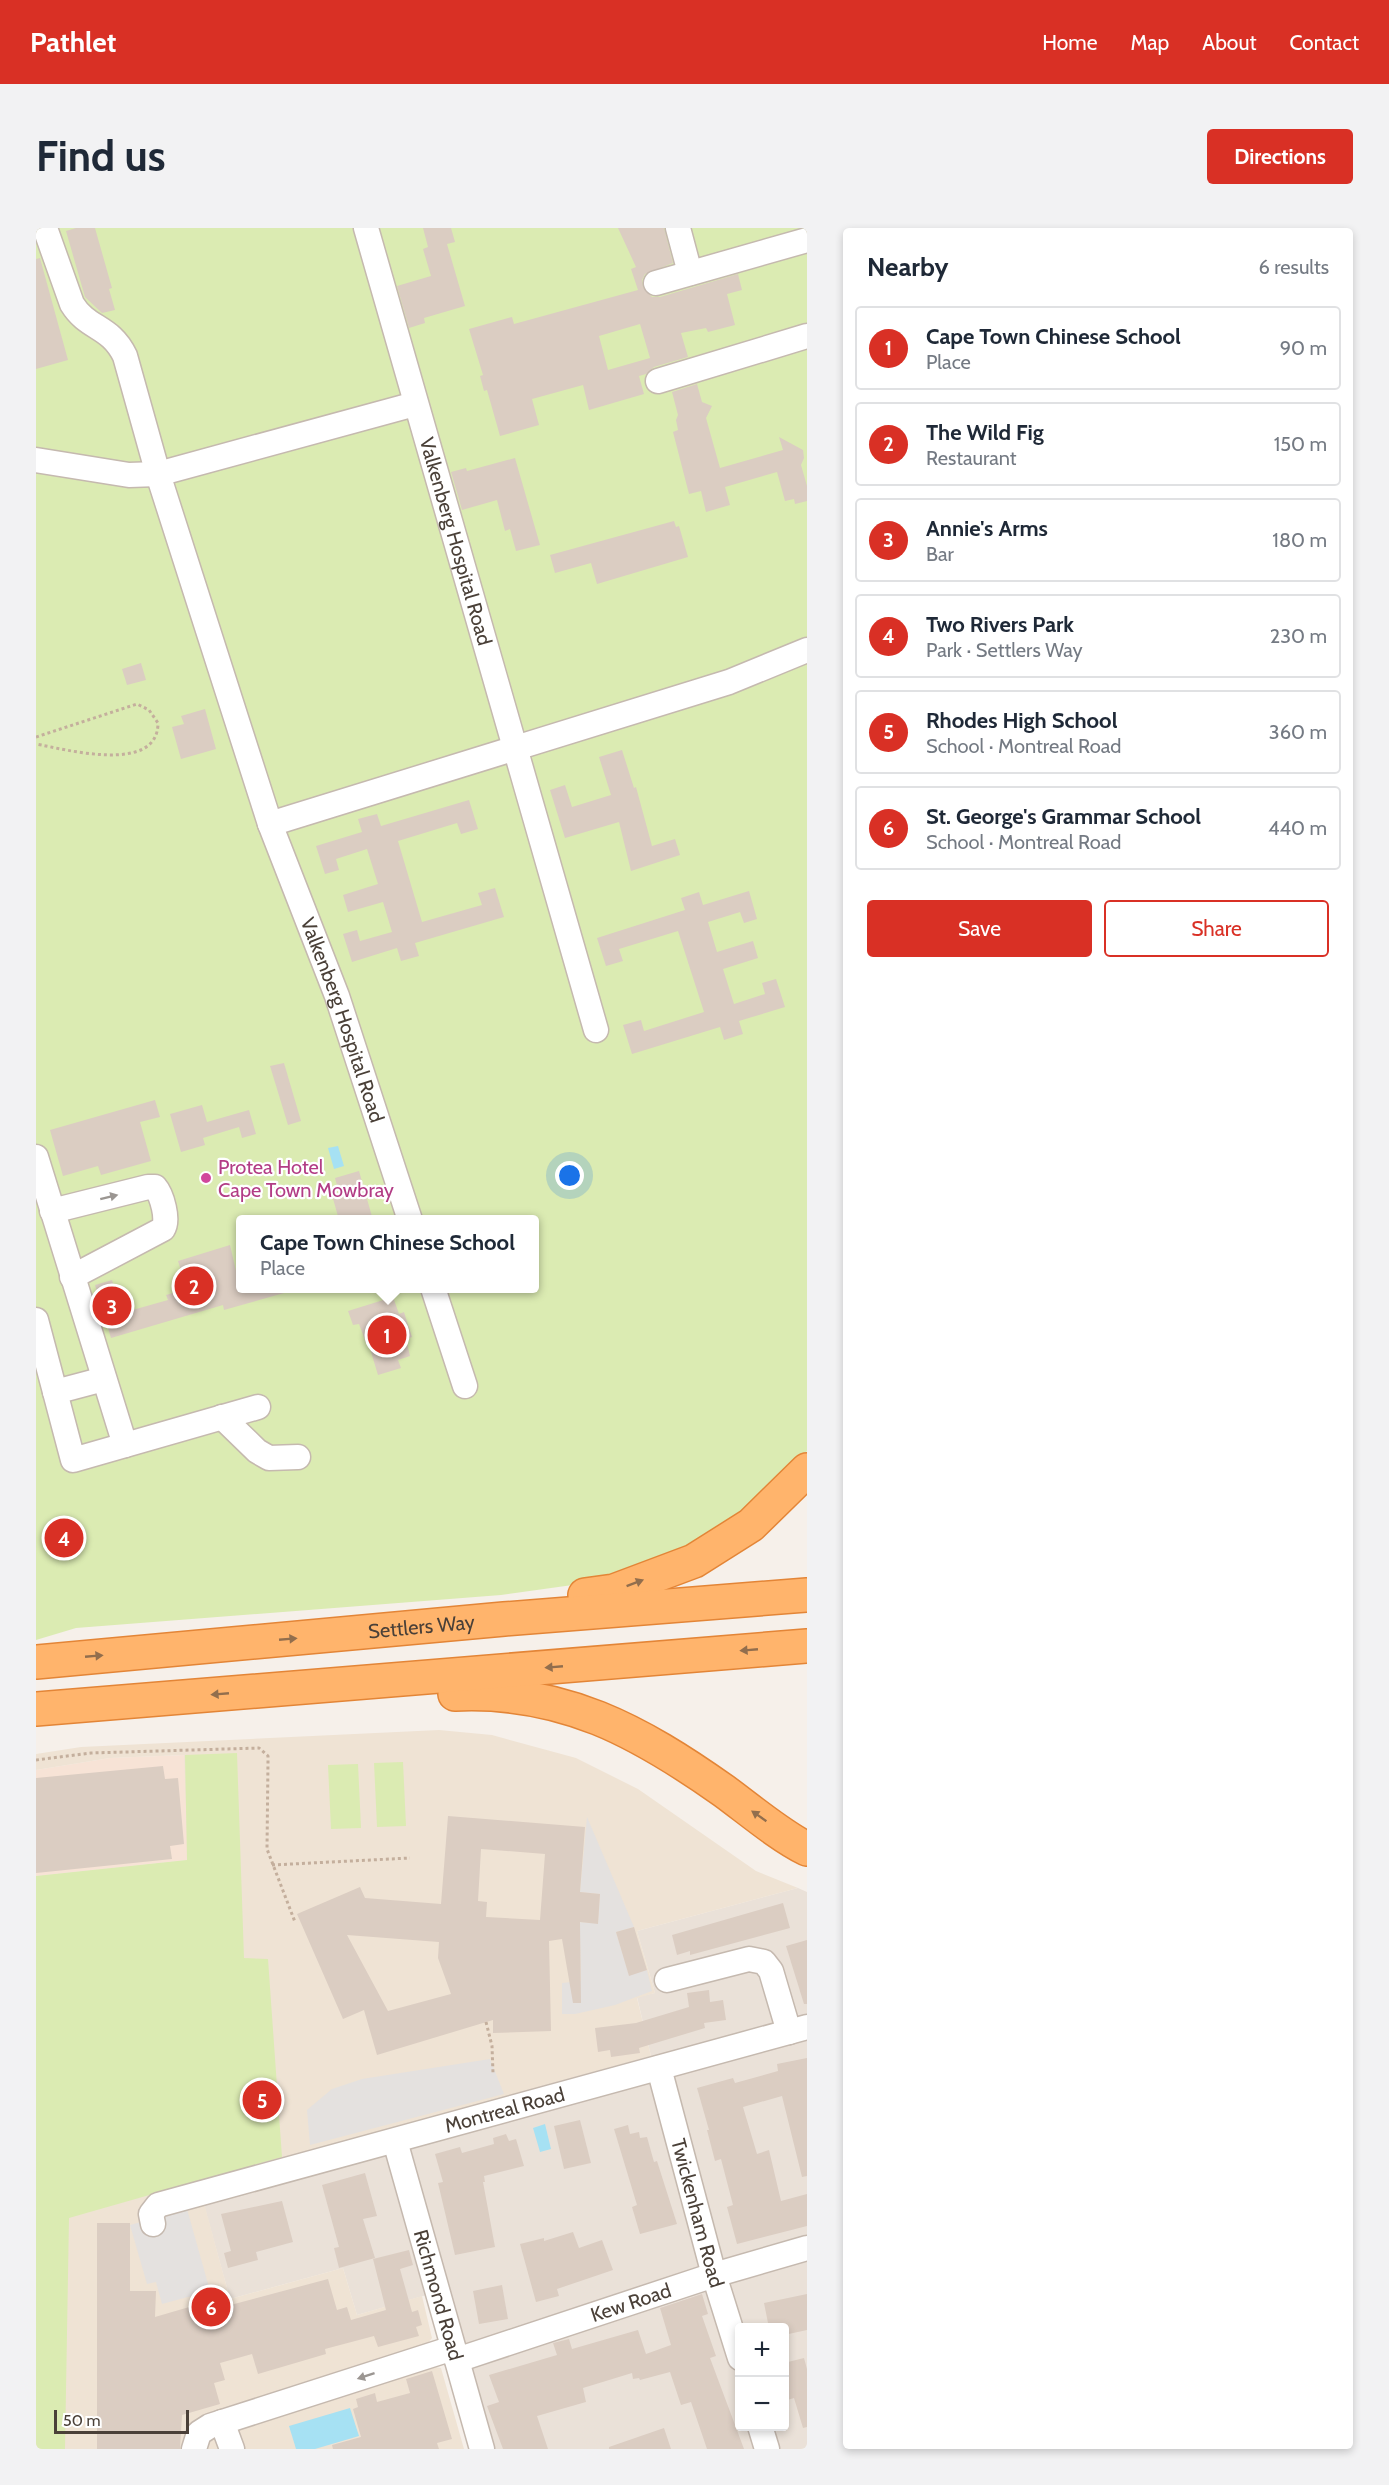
<!DOCTYPE html>
<meta charset="utf-8">
<style>
:root{--surface:#fff;--page:#f2f2f3;--text:#1f2937;--muted:#747a83;--line:#e0e1e3;--accent:#d93025}
body{margin:0;font-family:Cabin,sans-serif;background:var(--page);color:var(--text)}
.controls{position:absolute;right:18px;bottom:18px;display:grid;overflow:hidden;border-radius:6px;box-shadow:0 3px 9px #0003}
.controls button{width:54px;height:54px;display:grid;place-items:center;padding:0;border:0;border-bottom:2px solid var(--line);background:var(--surface);color:var(--text);font:30px sans-serif}
.scale{position:absolute;left:18px;bottom:15px;width:135px;box-sizing:border-box;padding-left:6px;border:3px solid #4a4038;border-top:0;font-size:16px;line-height:21px;white-space:nowrap;color:#4a4038;-webkit-text-stroke:4px #fff;paint-order:stroke}
.you{position:absolute;left:534px;top:948px;width:21px;height:21px;margin:-15px;border:4px solid #fff;border-radius:50%;background:#1a73e8;box-shadow:0 0 0 9px #1a73e833}
.badge{display:grid;place-items:center;width:39px;height:39px;border-radius:50%;background:var(--accent);color:#fff;font-size:20px;font-weight:700}
.pin{position:absolute;translate:-50% -50%;border:3px solid #fff;box-shadow:0 2px 6px #0006}
.popup{position:absolute;left:200px;top:987px;width:303px;height:78px;box-sizing:border-box;display:grid;place-content:center;border-radius:6px;background:var(--surface);filter:drop-shadow(0 2px 4px #0005);font-size:20px;white-space:nowrap;color:var(--muted)}
.popup b{font-size:22px;color:var(--text)}
.popup::after{content:'';position:absolute;left:50%;top:100%;margin-left:-12px;border:12px solid transparent;border-top-color:var(--surface)}
.list{margin:0;padding:0;list-style:none}
h2{display:flex;justify-content:space-between;align-items:center;height:78px;margin:0;padding:0 24px;font-size:26px}
h2 small{font-size:20px;font-weight:400;color:var(--muted)}
.list li{display:grid;grid-template-columns:39px 1fr auto;gap:18px;align-items:center;box-sizing:border-box;height:84px;margin:0 12px 12px;padding:0 12px;border:2px solid var(--line);border-radius:6px}
.list b{display:block;font-size:22px;white-space:nowrap}
.list p{margin:0;font-size:20px;white-space:nowrap;color:var(--muted)}
.list em{font-size:20px;font-style:normal;color:var(--muted)}
.actions{display:flex;gap:12px;padding:18px 24px}
.actions a{flex:1;padding:14px 0;border:2px solid var(--accent);border-radius:6px;text-align:center;font-size:21px;color:var(--accent)}
.actions .main{background:var(--accent);color:#fff}
.map{position:relative;flex:none;width:771px;height:2221px;overflow:hidden;border-radius:6px}
header{display:flex;align-items:center;gap:36px;box-sizing:border-box;height:84px;padding:0 30px;background:var(--accent);color:#fff}
header strong{font-size:28px}
nav{display:flex;gap:33px;margin-inline-start:auto;font-size:21px}
.intro{display:flex;align-items:center;justify-content:space-between;box-sizing:border-box;height:144px;padding:0 36px}
h1{margin:0;font-size:42px}
.button{padding:15px 27px;border-radius:6px;background:var(--accent);color:#fff;font-size:21px;font-weight:700}
main{display:flex;gap:36px;padding:0 36px}
aside{flex:1;background:var(--surface);border-radius:6px;box-shadow:0 3px 9px #0003}
.map>svg:first-child{display:block}
.residential{fill:#eae1d8;fill-rule:evenodd}
.commercial{fill:#f7e3d6}
.education{fill:#efe3d4}
.green{fill:#dbebb2;fill-rule:evenodd}
.parking{fill:#e4e1df}
.water{fill:#a6e1f3}
.building{fill:#dbcdc2;fill-rule:evenodd}
.lines{fill:none;stroke-linecap:round;stroke-linejoin:round}
.minor-casing{stroke:#c5b9af;stroke-width:27}
.highway-casing{stroke:#e38537;stroke-width:36}
.path{stroke:#c4af9d;stroke-width:3;stroke-dasharray:3 3;stroke-linecap:butt}
.minor{stroke:#fff;stroke-width:24}
.highway{stroke:#ffb46c;stroke-width:33}
.oneway{fill:#9b9692}
.oneway2{fill:#926e4d}
.hotel-dot{fill:#d1479c;stroke:#fff;stroke-width:2}
.labels{text-anchor:middle;stroke-width:4.5;stroke-linejoin:round;paint-order:stroke}
.street-label{font-size:20px;fill:#4a4038;stroke:#fff}
.hotel-label{font-size:20px;fill:#b23c85;stroke:#fff;text-anchor:start}
</style>
<header>
<strong>Pathlet</strong>
<nav><a>Home</a><a>Map</a><a>About</a><a>Contact</a></nav>
</header>
<div class="intro"><h1>Find us</h1><a class="button">Directions</a></div>
<main>
<div class="map">
<svg width="771" height="2221" viewBox="0 0 771 2221">
<rect width="100%" height="100%" fill="#f6f0ea"/>
<path class="residential" d="M 762,1660 L 771,1664 L 771,2221 L 446,2221 L 401,2064 L 321,2087 L 307,2040 L 194,2071 L 165,1966 L 623,1839 L 615,1828 L 601,1769 L 619,1765 L 601,1703 ZM 704,2100 L 748,2100 L 748,2198 L 704,2198 Z"/>
<polygon class="commercial" points="149,1527 152,1632 0,1648 0,1542 74,1530"/>
<polygon class="education" points="403,1502 456,1507 540,1530 602,1561 720,1643 762,1660 601,1703 619,1765 601,1770 615,1828 162,1953 194,2071 307,2040 321,2087 386,2068 396,2110 392,2115 399,2139 405,2140 428,2221 0,2221 0,1648 152,1632 148,1527 74,1530 0,1542 0,1526 45,1519"/>
<g class="green">
<path d="M 0,0 L 771,0 L 771,1223 L 729,1270 L 629,1332 L 551,1355 L 465,1367 L 40,1400 L 0,1412 ZM 204,992 L 498,992 L 498,1060 L 204,1060 Z"/>
<polygon points="201,1525 208,1730 232,1731 246,1929 33,1990 29,2221 0,2221 0,1648 151,1632 149,1527"/>
<polygon points="367,1534 370,1598 341,1599 338,1535"/>
<polygon points="322,1536 325,1600 295,1601 292,1537"/>
</g>
<g class="parking">
<polygon points="551,1589 598,1699 580,1704 593,1747 611,1742 616,1763 579,1777 539,1786 526,1786 526,1755 545,1753 544,1709 541,1694 562,1695 564,1666 544,1664"/>
<polygon points="454,1831 468,1866 274,1917 271,1882 296,1861 326,1851"/>
<polygon points="151,1981 174,2063 126,2076 120,2054 111,2056 94,1997"/>
</g>
<g class="water">
<polygon points="302,918 308,938 298,941 292,920"/>
<polygon points="509,1896 515,1921 504,1924 497,1900"/>
<polygon points="314,2180 323,2208 279,2221 260,2221 253,2198"/>
</g>
<g class="building">
<polygon points="40,0 59,0 76,60 73,61 79,82 66,85 49,69 30,3"/>
<polygon points="387,0 415,0 419,14 411,16 429,78 388,90 389,95 373,100 361,58 395,48 387,21 392,19"/>
<path d="M 582,0 L 628,0 L 637,35 L 609,46 L 606,52 L 607,59 L 616,69 L 624,69 L 702,46 L 706,62 L 691,66 L 699,97 L 672,104 L 670,100 L 645,105 L 652,129 L 618,139 L 610,146 L 603,148 L 608,166 L 553,182 L 547,157 L 496,171 L 503,197 L 464,208 L 451,162 L 448,163 L 444,148 L 447,147 L 433,101 L 476,89 L 478,96 L 602,62 L 595,41 L 600,39 ZM 604,96 L 614,130 L 572,142 L 563,108 Z"/>
<polygon points="4,30 32,132 0,141 0,31"/>
<polygon points="661,156 666,174 676,178 670,190 684,240 747,222 743,209 767,222 768,230 765,237 771,258 771,273 759,276 758,271 749,273 741,244 689,259 694,277 670,284 665,263 653,266 637,204 642,202 640,192 642,187 636,164"/>
<polygon points="479,230 504,317 480,323 474,301 469,303 461,272 426,282 415,244 430,240 431,243"/>
<polygon points="638,293 640,299 643,298 652,329 561,356 555,335 519,345 514,327"/>
<polygon points="105,435 110,452 91,457 86,441"/>
<polygon points="169,481 180,521 145,531 136,499 148,496 145,488"/>
<polygon points="586,522 598,560 600,559 616,618 639,611 644,627 595,643 583,594 529,610 514,562 529,557 536,579 575,567 563,529"/>
<polygon points="433,572 442,601 425,606 421,595 362,613 386,694 446,677 442,665 459,660 468,689 379,715 383,728 365,733 361,720 316,734 307,706 321,702 324,713 356,704 347,674 312,684 307,667 342,656 331,621 300,631 303,642 289,646 280,618 326,604 322,591 341,586 345,598"/>
<polygon points="713,663 721,691 708,695 704,684 672,694 681,724 717,713 722,730 687,741 698,776 729,766 726,755 740,751 749,779 703,793 707,806 688,812 684,799 596,826 587,797 605,792 608,803 668,784 642,703 583,721 587,733 570,738 561,710 649,682 645,670 663,664 667,677"/>
<polygon points="248,835 265,893 252,897 234,838"/>
<polygon points="119,872 124,889 104,894 115,933 65,947 62,938 27,948 14,902"/>
<polygon points="166,877 171,894 213,882 220,906 206,910 203,899 167,910 169,917 145,924 134,886"/>
<polygon points="323,943 337,992 303,992 296,967 303,965 299,950"/>
<polygon points="194,1017 204,1060 247,1060 248,1065 188,1082 187,1077 75,1110 59,1057 76,1052 86,1085 132,1072 130,1067 151,1061 142,1033"/>
<polygon points="357,1069 363,1086 368,1084 376,1109 370,1111 374,1128 362,1132 365,1140 342,1147 332,1114 330,1115 323,1096 317,1097 312,1083"/>
<polygon points="127,1538 129,1551 142,1550 148,1616 134,1618 136,1631 0,1645 0,1550"/>
<path d="M 412,1588 L 549,1599 L 544,1664 L 564,1666 L 562,1696 L 544,1694 L 545,1775 L 537,1775 L 526,1711 L 513,1713 L 515,1803 L 457,1805 L 457,1792 L 341,1827 L 328,1782 L 307,1791 L 261,1686 L 324,1659 L 329,1670 L 405,1676 ZM 445,1621 L 509,1626 L 504,1692 L 450,1689 L 451,1674 L 442,1673 ZM 311,1707 L 403,1714 L 402,1730 L 415,1766 L 352,1783 Z"/>
<polygon points="747,1675 754,1700 654,1727 654,1723 641,1727 636,1707"/>
<polygon points="598,1699 611,1742 593,1748 580,1704"/>
<polygon points="771,1712 771,1776 768,1776 750,1718"/>
<polygon points="673,1762 674,1774 687,1772 690,1792 668,1795 669,1800 603,1820 604,1825 575,1829 574,1822 562,1824 559,1800 600,1795 653,1779 651,1765"/>
<polygon points="771,1830 771,1948 766,1949 746,1868 707,1879 721,1926 733,1922 745,1973 771,1966 771,1998 701,2016 691,1979 697,1977 685,1931 679,1933 671,1902 673,1902 661,1860 697,1850 699,1855 742,1843 741,1836"/>
<polygon points="544,1892 555,1935 528,1941 518,1898"/>
<polygon points="592,1897 594,1906 603,1904 604,1910 611,1909 618,1934 621,1933 641,1996 604,2006 596,1979 601,1977 578,1901"/>
<polygon points="470,1906 473,1913 480,1911 488,1938 448,1948 449,1954 447,1954 459,2019 419,2027 402,1955 407,1954 399,1926 424,1919 426,1925 458,1916 457,1910"/>
<polygon points="329,1945 341,1988 327,1991 339,2030 303,2040 298,2020 303,2019 286,1957"/>
<polygon points="246,1973 257,2014 220,2024 222,2032 192,2040 188,2025 195,2023 185,1986"/>
<polygon points="61,1995 94,1995 94,2063 120,2063 119,2089 184,2070 187,2079 292,2051 301,2082 311,2079 315,2092 350,2082 337,2031 373,2022 377,2037 364,2041 376,2084 382,2082 386,2097 380,2099 383,2108 342,2119 338,2108 289,2121 290,2126 222,2146 216,2126 184,2135 189,2152 178,2155 184,2176 146,2187 144,2221 61,2221"/>
<polygon points="537,2004 543,2020 566,2012 577,2042 521,2061 523,2068 500,2074 484,2016 508,2010 508,2013"/>
<polygon points="466,2057 472,2091 443,2096 437,2063"/>
<polygon points="666,2066 672,2086 666,2088 680,2128 674,2130 708,2221 671,2221 655,2174 645,2177 634,2144 604,2152 603,2150 597,2151 596,2145 547,2160 550,2174 501,2188 512,2221 467,2221 451,2178 463,2174 453,2147 521,2127 517,2115 533,2111 536,2121 602,2102 610,2126 635,2117 624,2080"/>
<polygon points="771,2066 771,2102 748,2107 748,2100 733,2100 728,2075"/>
<polygon points="768,2130 771,2141 771,2199 767,2200 758,2170 748,2173 748,2135"/>
<polygon points="396,2143 416,2211 401,2215 403,2221 297,2221 296,2217 325,2209 317,2181 322,2179 320,2171 339,2165 341,2174 374,2165 370,2151"/>
<polygon points="628,2200 635,2221 573,2221 573,2219"/>
</g>
<g class="lines">
<g class="minor-casing">
<g id="minor">
<path id="s1" d="M 9,0 L 36,76 C 52,102 74,97 89,128 L 122,246 L 234,596 L 301,768 L 374,992"/>
<path id="s2" d="M 330,0 L 560,802"/>
<polyline points="642,0 654,45"/>
<polyline points="620,55 771,12"/>
<polyline points="622,153 771,108"/>
<polyline points="0,232 93,247 122,246 379,176"/>
<polyline points="234,596 693,454 771,422"/>
<polyline points="0,929 89,1217"/>
<path d="M 16,983 L 112,959 L 119,959 C 126,967 133,992 127,1001 L 36,1049"/>
<polyline points="397,1060 429,1158"/>
<polyline points="0,1092 37,1232 222,1179"/>
<polyline points="19,1164 68,1151"/>
<polyline points="186,1189 221,1223 233,1230 262,1229"/>
<polyline points="631,1752 713,1731 728,1734 735,1743 753,1804"/>
<path id="s3" d="M 623,1840 L 678,2047 L 704,2130"/>
<path id="s4" d="M 359,1913 L 446,2221"/>
<path id="s5" d="M 117,1996 L 115,1986 L 122,1977 L 771,1799"/>
<path id="s6" d="M 421,2132 L 678,2047 L 771,2020"/>
<polyline points="186,2194 196,2221"/>
<polyline points="724,2198 731,2221"/>
<polyline points="158,2221 163,2205 174,2198 417,2120"/>
</g>
</g>
<g class="highway-casing">
<g id="highway">
<polyline points="549,1367 578,1363 658,1333 715,1297 771,1242"/>
<path id="s7" d="M 0,1434 L 468,1391 L 771,1367"/>
<path d="M 419,1466 C 527,1461 603,1503 688,1563 C 714,1582 743,1607 771,1621"/>
<polyline points="0,1481 771,1418"/>
</g>
</g>
<g class="path">
<path d="M 0,509 L 101,476 L 113,482 L 122,495 C 122,547 28,521 0,516"/>
<polyline points="0,1532 55,1525 223,1520 232,1528 232,1533 231,1621 259,1694"/>
<polyline points="236,1637 374,1630"/>
<polyline points="450,1794 456,1818 457,1845"/>
</g>
<use href="#minor" class="minor"/>
<use href="#highway" class="highway"/>
</g>
<defs><path id="oneway-solid" d="M-6-.8H1V-3.2L6.5 0L1 3.2V.8H-6Z" transform="scale(1.5)"/></defs>
<g class="oneway">
<use href="#oneway-solid" transform="translate(73 969) rotate(-14)"/>
<use href="#oneway-solid" transform="translate(330 2148) rotate(162)"/>
</g>
<g class="oneway2">
<use href="#oneway-solid" transform="translate(599 1355) rotate(-21)"/>
<use href="#oneway-solid" transform="translate(252 1411) rotate(-5)"/>
<use href="#oneway-solid" transform="translate(713 1422) rotate(175)"/>
<use href="#oneway-solid" transform="translate(58 1428) rotate(-5)"/>
<use href="#oneway-solid" transform="translate(518 1439) rotate(175)"/>
<use href="#oneway-solid" transform="translate(184 1466) rotate(175)"/>
<use href="#oneway-solid" transform="translate(723 1588) rotate(-145)"/>
</g>
<circle class="hotel-dot" cx="170" cy="950" r="6"/>
<g class="labels">
<g class="street-label">
<text dy="7" stroke="none"><textPath href="#s2" startOffset="326">Valkenberg Hospital Road</textPath></text>
<text dy="7" stroke="none"><textPath href="#s1" startOffset="855">Valkenberg Hospital Road</textPath></text>
<text dy="7" stroke="none"><textPath href="#s7" startOffset="387">Settlers Way</textPath></text>
<text dy="7" stroke="none"><textPath href="#s5" startOffset="381">Montreal Road</textPath></text>
<text dy="7" stroke="none"><textPath href="#s3" startOffset="150">Twickenham Road</textPath></text>
<text dy="7" stroke="none"><textPath href="#s4" startOffset="160">Richmond Road</textPath></text>
<text dy="7" stroke="none"><textPath href="#s6" startOffset="183">Kew Road</textPath></text>
</g>
<g class="hotel-label">
<text x="182" y="946">Protea Hotel<tspan x="182" dy="23">Cape Town Mowbray</tspan></text>
</g>
</g>
</svg>
<div class="controls">
<button>+</button>
<button>−</button>
</div>
<div class="scale">50 m</div>
<div class="you"></div>
<div class="pin badge" style="left:351px;top:1107px">1</div>
<div class="popup"><b>Cape Town Chinese School</b>Place</div>
<div class="pin badge" style="left:158px;top:1058px">2</div>
<div class="pin badge" style="left:76px;top:1078px">3</div>
<div class="pin badge" style="left:28px;top:1310px">4</div>
<div class="pin badge" style="left:226px;top:1872px">5</div>
<div class="pin badge" style="left:175px;top:2079px">6</div>
</div>
<aside>
<h2>Nearby<small>6 results</small></h2>
<ul class="list">
<li><span class="badge">1</span><div><b>Cape Town Chinese School</b><p>Place</p></div><em>90 m</em></li>
<li><span class="badge">2</span><div><b>The Wild Fig</b><p>Restaurant</p></div><em>150 m</em></li>
<li><span class="badge">3</span><div><b>Annie's Arms</b><p>Bar</p></div><em>180 m</em></li>
<li><span class="badge">4</span><div><b>Two Rivers Park</b><p>Park · Settlers Way</p></div><em>230 m</em></li>
<li><span class="badge">5</span><div><b>Rhodes High School</b><p>School · Montreal Road</p></div><em>360 m</em></li>
<li><span class="badge">6</span><div><b>St. George's Grammar School</b><p>School · Montreal Road</p></div><em>440 m</em></li>
</ul>
<div class="actions"><a class="main">Save</a><a>Share</a></div>
</aside>
</main>
